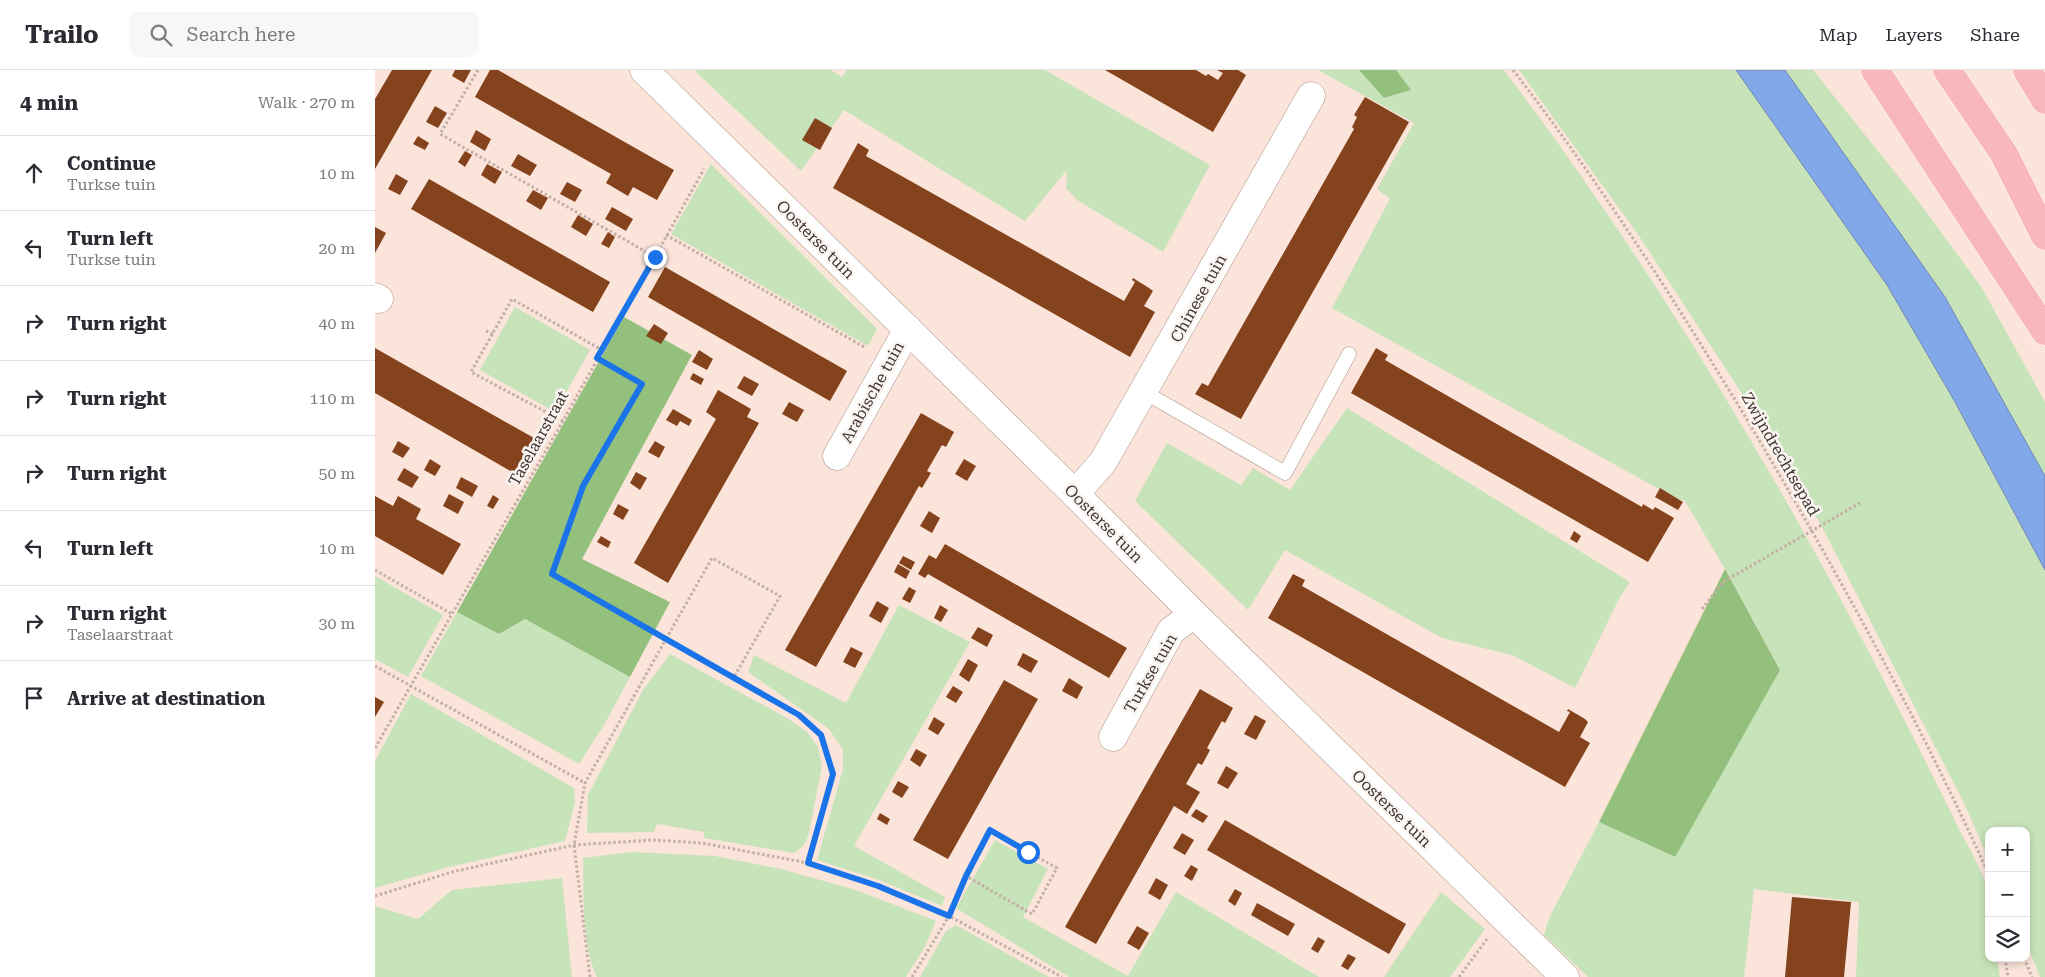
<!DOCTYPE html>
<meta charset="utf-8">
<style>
:root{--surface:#fff;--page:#f7f7f7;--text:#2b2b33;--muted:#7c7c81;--line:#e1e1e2}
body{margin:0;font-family:"Roboto Serif",serif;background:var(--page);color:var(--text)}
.controls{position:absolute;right:15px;bottom:15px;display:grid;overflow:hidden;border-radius:10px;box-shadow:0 2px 8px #0003}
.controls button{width:45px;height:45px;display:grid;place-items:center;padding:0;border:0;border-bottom:1px solid var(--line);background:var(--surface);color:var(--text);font:25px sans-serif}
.stop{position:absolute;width:15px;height:15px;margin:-11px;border:4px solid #1a73e8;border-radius:50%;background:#fff}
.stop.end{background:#1a73e8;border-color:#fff;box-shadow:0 1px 5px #0008}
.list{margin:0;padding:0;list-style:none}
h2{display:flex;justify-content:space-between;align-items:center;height:65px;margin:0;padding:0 20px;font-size:21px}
h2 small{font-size:16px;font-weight:400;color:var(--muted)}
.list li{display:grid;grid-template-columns:32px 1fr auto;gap:15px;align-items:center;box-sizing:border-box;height:75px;padding:0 20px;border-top:1px solid var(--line)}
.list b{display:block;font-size:19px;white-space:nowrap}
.list p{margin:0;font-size:16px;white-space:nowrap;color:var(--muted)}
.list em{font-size:16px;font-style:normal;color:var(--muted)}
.icon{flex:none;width:28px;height:28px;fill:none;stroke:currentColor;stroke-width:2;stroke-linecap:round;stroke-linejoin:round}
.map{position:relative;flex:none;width:1670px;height:907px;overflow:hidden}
header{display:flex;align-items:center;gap:30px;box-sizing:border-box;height:70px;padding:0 25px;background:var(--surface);border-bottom:1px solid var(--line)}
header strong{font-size:24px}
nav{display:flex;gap:28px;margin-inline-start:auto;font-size:18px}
.search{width:350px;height:45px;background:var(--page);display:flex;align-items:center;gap:12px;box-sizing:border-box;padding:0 18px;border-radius:10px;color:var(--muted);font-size:19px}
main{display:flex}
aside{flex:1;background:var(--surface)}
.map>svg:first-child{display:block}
.green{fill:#c7e3ba}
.forest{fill:#93c07d}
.water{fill:#82a8e9;stroke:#6e86b2}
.building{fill:#84421d}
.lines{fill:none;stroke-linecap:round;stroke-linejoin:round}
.lane-casing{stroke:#af9488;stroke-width:15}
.street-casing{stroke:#af9488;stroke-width:29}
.highway-casing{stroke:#fff;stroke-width:29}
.path{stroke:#c3afa6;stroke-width:3;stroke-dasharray:2.5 2.5;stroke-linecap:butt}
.lane{stroke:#fff;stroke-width:14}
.street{stroke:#fff;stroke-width:28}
.highway{stroke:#f8b7bd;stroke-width:28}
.route{stroke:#1a73e8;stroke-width:6}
.labels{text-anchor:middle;stroke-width:5;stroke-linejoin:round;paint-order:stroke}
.street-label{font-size:16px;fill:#413631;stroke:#fbf5f2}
</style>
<header>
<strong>Trailo</strong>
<div class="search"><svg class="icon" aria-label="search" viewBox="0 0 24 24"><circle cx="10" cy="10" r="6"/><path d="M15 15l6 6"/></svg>Search here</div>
<nav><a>Map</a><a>Layers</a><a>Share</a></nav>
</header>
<main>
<aside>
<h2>4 min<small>Walk · 270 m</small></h2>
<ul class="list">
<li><svg class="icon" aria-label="ahead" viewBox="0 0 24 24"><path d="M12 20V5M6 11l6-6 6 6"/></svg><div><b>Continue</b><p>Turkse tuin</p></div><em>10 m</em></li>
<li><svg class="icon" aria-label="left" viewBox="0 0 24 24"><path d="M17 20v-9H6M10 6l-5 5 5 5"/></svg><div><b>Turn left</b><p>Turkse tuin</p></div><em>20 m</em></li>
<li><svg class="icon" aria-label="right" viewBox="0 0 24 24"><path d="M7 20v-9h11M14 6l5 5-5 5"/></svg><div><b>Turn right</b></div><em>40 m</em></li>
<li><svg class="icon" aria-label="right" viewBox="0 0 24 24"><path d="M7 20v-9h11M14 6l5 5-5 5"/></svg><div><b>Turn right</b></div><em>110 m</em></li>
<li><svg class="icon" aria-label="right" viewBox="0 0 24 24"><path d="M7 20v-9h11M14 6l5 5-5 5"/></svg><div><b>Turn right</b></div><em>50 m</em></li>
<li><svg class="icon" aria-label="left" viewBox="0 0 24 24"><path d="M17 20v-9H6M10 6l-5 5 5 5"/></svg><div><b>Turn left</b></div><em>10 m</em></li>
<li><svg class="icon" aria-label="right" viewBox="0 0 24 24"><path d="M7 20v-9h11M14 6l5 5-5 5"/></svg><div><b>Turn right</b><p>Taselaarstraat</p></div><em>30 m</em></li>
<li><svg class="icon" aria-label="arrive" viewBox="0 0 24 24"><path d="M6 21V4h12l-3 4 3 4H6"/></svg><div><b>Arrive at destination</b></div></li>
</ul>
</aside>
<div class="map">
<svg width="1670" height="907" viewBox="0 0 1670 907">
<rect width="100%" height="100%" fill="#fbe4d9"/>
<g class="green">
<polygon points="322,0 456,0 467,7 472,0 670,0 835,95 788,182 702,130 691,118 692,100 650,151 469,40 426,101 321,2"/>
<path d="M 943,0 L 984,0 L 1010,28 L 1035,20 L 1021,0 L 1129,0 C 1278,197 1404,408 1518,628 C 1541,672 1563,716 1585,761 C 1594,778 1609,803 1613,822 C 1617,835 1614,872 1614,888 L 1622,888 L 1625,907 L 1481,907 L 1484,832 L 1379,819 L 1369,907 L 1213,907 L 1169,865 L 1174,848 L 1224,752 L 1299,787 L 1405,599 L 1350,499 L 1310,431 L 1302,429 L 957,238 L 1015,129 L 1002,119 L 1039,53 Z"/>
<polygon points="1144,0 1361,0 1512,215 1580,332 1670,500 1670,907 1665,907 1651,872 1651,761 1614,761 1614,790 1588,731 1447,457 1400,374 1264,166"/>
<polygon points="1410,0 1438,0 1543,131 1607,218 1670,332 1670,406 1570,227"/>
<polygon points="336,94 502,259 493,276 296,164"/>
<polygon points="140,237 215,280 180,342 105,300"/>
<polygon points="972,338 1255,512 1245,527 1200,618 1137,585 1067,568 910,480 873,540 760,431 792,373 866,415 878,398 915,420"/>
<polygon points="0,506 68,545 33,607 0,589"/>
<polygon points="524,535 595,572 479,776 570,827 567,836 504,810 442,790 468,699 468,680 454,659 373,602 379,585 471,633"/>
<polygon points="82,542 124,564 150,549 255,607 229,655 204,694 46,606"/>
<polygon points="295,584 412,648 432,662 443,677 447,696 433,767 428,776 419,783 329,768 329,762 282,754 279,762 212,763 213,725 268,620"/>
<polygon points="36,624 199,718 200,733 190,771 74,797 0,818 0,691"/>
<polygon points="620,770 673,799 648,847 753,906 801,822 944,907 694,907 581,838"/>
<path d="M 256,782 L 340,786 L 406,799 L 481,820 L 561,851 L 550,877 L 531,907 L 222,907 C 206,874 209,824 208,788 Z"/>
<polygon points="187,808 197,907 0,907 0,836 43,849 77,820"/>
<polygon points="1066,822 1110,859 1075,907 1009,907"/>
<polygon points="581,855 674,907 545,907 571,861"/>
</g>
<g class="forest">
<polygon points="984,0 1021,0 1036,20 1009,28"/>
<polygon points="249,247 317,285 207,489 295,532 255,607 150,549 124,564 82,542"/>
<polygon points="1350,499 1405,600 1300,787 1224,752"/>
</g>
<polygon class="water" points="1361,0 1410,0 1570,227 1670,406 1670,500 1580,332 1512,215"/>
<g class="building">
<polygon points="17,0 57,0 0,99 0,29"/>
<polygon points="80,0 96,0 89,13 77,6"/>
<polygon points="115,0 123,0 299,100 282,130 258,117 253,126 231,113 236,104 100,27"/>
<polygon points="730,0 821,0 831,6 833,4 843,10 848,3 842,0 863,0 871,5 838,62"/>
<polygon points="990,27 1034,52 866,349 820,324 827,313 833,316 979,59 977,57 982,47 979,45"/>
<polygon points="60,36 72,43 63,58 51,52"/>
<polygon points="440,48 457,58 445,80 427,70"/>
<polygon points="101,60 116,69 110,81 95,72"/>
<polygon points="43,66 54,73 50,80 38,74"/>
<polygon points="483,73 494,80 491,86 749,231 760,212 757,210 758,208 774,218 778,221 769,236 780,242 755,287 458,118"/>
<polygon points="90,81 97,85 90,97 83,92"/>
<polygon points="143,84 162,95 155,106 136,96"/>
<polygon points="112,94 127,102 120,114 106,105"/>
<polygon points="21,104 33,111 25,125 13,119"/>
<polygon points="54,109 235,212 218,242 36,139"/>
<polygon points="192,112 207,120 200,132 185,124"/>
<polygon points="158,120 173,128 166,140 151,131"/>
<polygon points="237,137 258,149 251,161 230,149"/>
<polygon points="203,145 218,154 211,166 196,157"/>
<polygon points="0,157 11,163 0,183"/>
<polygon points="233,162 240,167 234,178 226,174"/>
<polygon points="290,197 472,301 455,331 273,227"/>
<polygon points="279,254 293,263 286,274 271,266"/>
<polygon points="0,278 159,368 139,403 0,323"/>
<polygon points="1001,278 1013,285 1010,290 1267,437 1268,434 1278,440 1280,437 1299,448 1273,492 976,323"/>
<polygon points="324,280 338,289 332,300 317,292"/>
<polygon points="318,303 329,309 326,315 315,309"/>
<polygon points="369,306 384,314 377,326 362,318"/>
<polygon points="343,320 376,339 372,347 384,353 293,513 259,493 341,349 331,342"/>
<polygon points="414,332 429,340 422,352 407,344"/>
<polygon points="298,339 317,350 314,356 305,351 302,356 291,350"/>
<polygon points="546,343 579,362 571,377 567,375 552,401 556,403 547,418 544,416 441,597 410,580"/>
<polygon points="23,371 35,378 28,388 17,382"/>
<polygon points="280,371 290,377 284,388 273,382"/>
<polygon points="55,389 66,396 60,406 49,400"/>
<polygon points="589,389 601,396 592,411 580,404"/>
<polygon points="29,398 44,407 37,418 22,410"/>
<polygon points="261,402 272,408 265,420 255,413"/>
<polygon points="86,407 103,416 97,427 81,418"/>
<polygon points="1285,418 1308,432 1303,440 1280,427"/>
<polygon points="74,424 89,432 83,444 68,436"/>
<polygon points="118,425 124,429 118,439 112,436"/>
<polygon points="0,426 18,436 23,426 46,439 41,449 86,474 68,505 0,466"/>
<polygon points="243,434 254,440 248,450 238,444"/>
<polygon points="554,441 565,448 557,463 545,456"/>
<polygon points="1199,461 1206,466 1202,473 1195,469"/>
<polygon points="226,466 236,472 233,478 222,472"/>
<polygon points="570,474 752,578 734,608 553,504 550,508 543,504 554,485 561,489"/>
<polygon points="528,486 540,492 536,500 524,493"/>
<polygon points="523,494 535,501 531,509 519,502"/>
<polygon points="918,504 930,510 927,516 1184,662 1195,642 1192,641 1193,639 1210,649 1213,652 1205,667 1215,673 1190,717 893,548"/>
<polygon points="534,517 541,521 535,533 527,529"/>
<polygon points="502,531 514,538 506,553 494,546"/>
<polygon points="565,535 573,540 566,552 559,548"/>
<polygon points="603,557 618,565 612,577 596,568"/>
<polygon points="476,577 488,583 480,598 468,592"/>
<polygon points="648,583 663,591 656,603 642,595"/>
<polygon points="593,589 603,595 594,612 584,605"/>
<polygon points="694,608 708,617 702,629 687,621"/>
<polygon points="629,610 663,629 573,789 538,770"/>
<polygon points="578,616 588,622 581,633 571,627"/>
<polygon points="825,619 858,638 850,653 847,651 832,678 835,680 827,695 823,693 811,714 825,722 812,744 799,736 721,874 690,857"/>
<polygon points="0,627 9,632 0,647"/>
<polygon points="880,645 891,651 881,670 869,664"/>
<polygon points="559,647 570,654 563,665 553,659"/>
<polygon points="541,679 552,685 545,697 535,690"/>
<polygon points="851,696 863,703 853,719 842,713"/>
<polygon points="523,711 534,717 527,728 517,722"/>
<polygon points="821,739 833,746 828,753 816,746"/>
<polygon points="505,743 515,749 512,755 502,749"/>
<polygon points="850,750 1031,854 1014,884 832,780"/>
<polygon points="807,763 819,770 810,785 798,778"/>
<polygon points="816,795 823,799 817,811 809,806"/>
<polygon points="781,808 793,815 785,830 773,823"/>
<polygon points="860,819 867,823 860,836 853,831"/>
<polygon points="1417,827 1476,832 1469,907 1410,907"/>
<polygon points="882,833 920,854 913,866 876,845"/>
<polygon points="762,856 774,863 764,880 752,873"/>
<polygon points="943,867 950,871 943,883 936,879"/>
<polygon points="973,884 981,888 973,900 966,896"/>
</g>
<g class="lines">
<g class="lane-casing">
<polyline id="lane" points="769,322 910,403 974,284"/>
</g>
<g class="street-casing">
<g id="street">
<polyline points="269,0 700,424 819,544 1190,907"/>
<polyline points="0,227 4,229"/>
<polyline points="462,386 533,259"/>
<polyline points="700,424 728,392 936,26"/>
<polyline points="738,667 796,561 819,544"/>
</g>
</g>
<g class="highway-casing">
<g id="highway">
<polyline points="1500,0 1670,261"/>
<polyline points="1572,0 1629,84 1670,166"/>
<polyline points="1652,0 1670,30"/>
</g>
</g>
<g class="path">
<polyline points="103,0 65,64 280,187"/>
<path d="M 1138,0 C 1223,110 1299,229 1371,348 C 1459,496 1543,648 1614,805"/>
<polyline points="291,165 491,278"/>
<polyline points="111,261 118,264"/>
<polyline points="222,288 267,313 208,416 177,504 291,569 337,488 405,526 359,607"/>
<polyline points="188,351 96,302 137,229 227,280"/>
<polyline points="0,500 77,544"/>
<polyline points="1327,539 1348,512 1485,433"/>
<polyline points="0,596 210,713"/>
<polyline points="0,678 188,351 329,99"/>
<polyline points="0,826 77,802 199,775 278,770 327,773 433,793 503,815 574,846 687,907"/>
<polyline points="1630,888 1633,907"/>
<polyline points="1649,888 1657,907"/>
<polyline points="215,907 199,775 210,713 291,569 424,645 446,665 459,704 433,793"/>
<polyline points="537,907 574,846 591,806 615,761 682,798 657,844 591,806"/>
<polyline points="1084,907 1112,869"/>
</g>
<use href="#lane" class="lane"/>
<use href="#street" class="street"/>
<use href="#highway" class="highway"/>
</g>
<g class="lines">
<polyline class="route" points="280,187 222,288 267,314 208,416 177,504 424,645 446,665 458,704 433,793 503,816 574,846 591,806 615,760 653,782"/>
</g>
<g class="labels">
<g class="street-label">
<text transform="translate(441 169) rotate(45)" y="6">Oosterse tuin</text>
<text transform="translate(823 228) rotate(-61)" y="6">Chinese tuin</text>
<text transform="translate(497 322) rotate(-61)" y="6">Arabische tuin</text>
<text transform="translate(163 368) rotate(-61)" y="6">Taselaarstraat</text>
<text transform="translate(1406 384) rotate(60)" y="6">Zwijndrechtsepad</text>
<text transform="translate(729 453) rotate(45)" y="6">Oosterse tuin</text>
<text transform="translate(775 603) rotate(-60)" y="6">Turkse tuin</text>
<text transform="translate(1017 738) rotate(44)" y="6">Oosterse tuin</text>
</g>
</g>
</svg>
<div class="controls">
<button>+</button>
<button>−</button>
<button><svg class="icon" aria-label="layers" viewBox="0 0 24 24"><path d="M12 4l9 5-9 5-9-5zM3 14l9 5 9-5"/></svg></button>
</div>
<div class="stop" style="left:653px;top:782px"></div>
<div class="stop end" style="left:280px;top:187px"></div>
</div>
</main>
